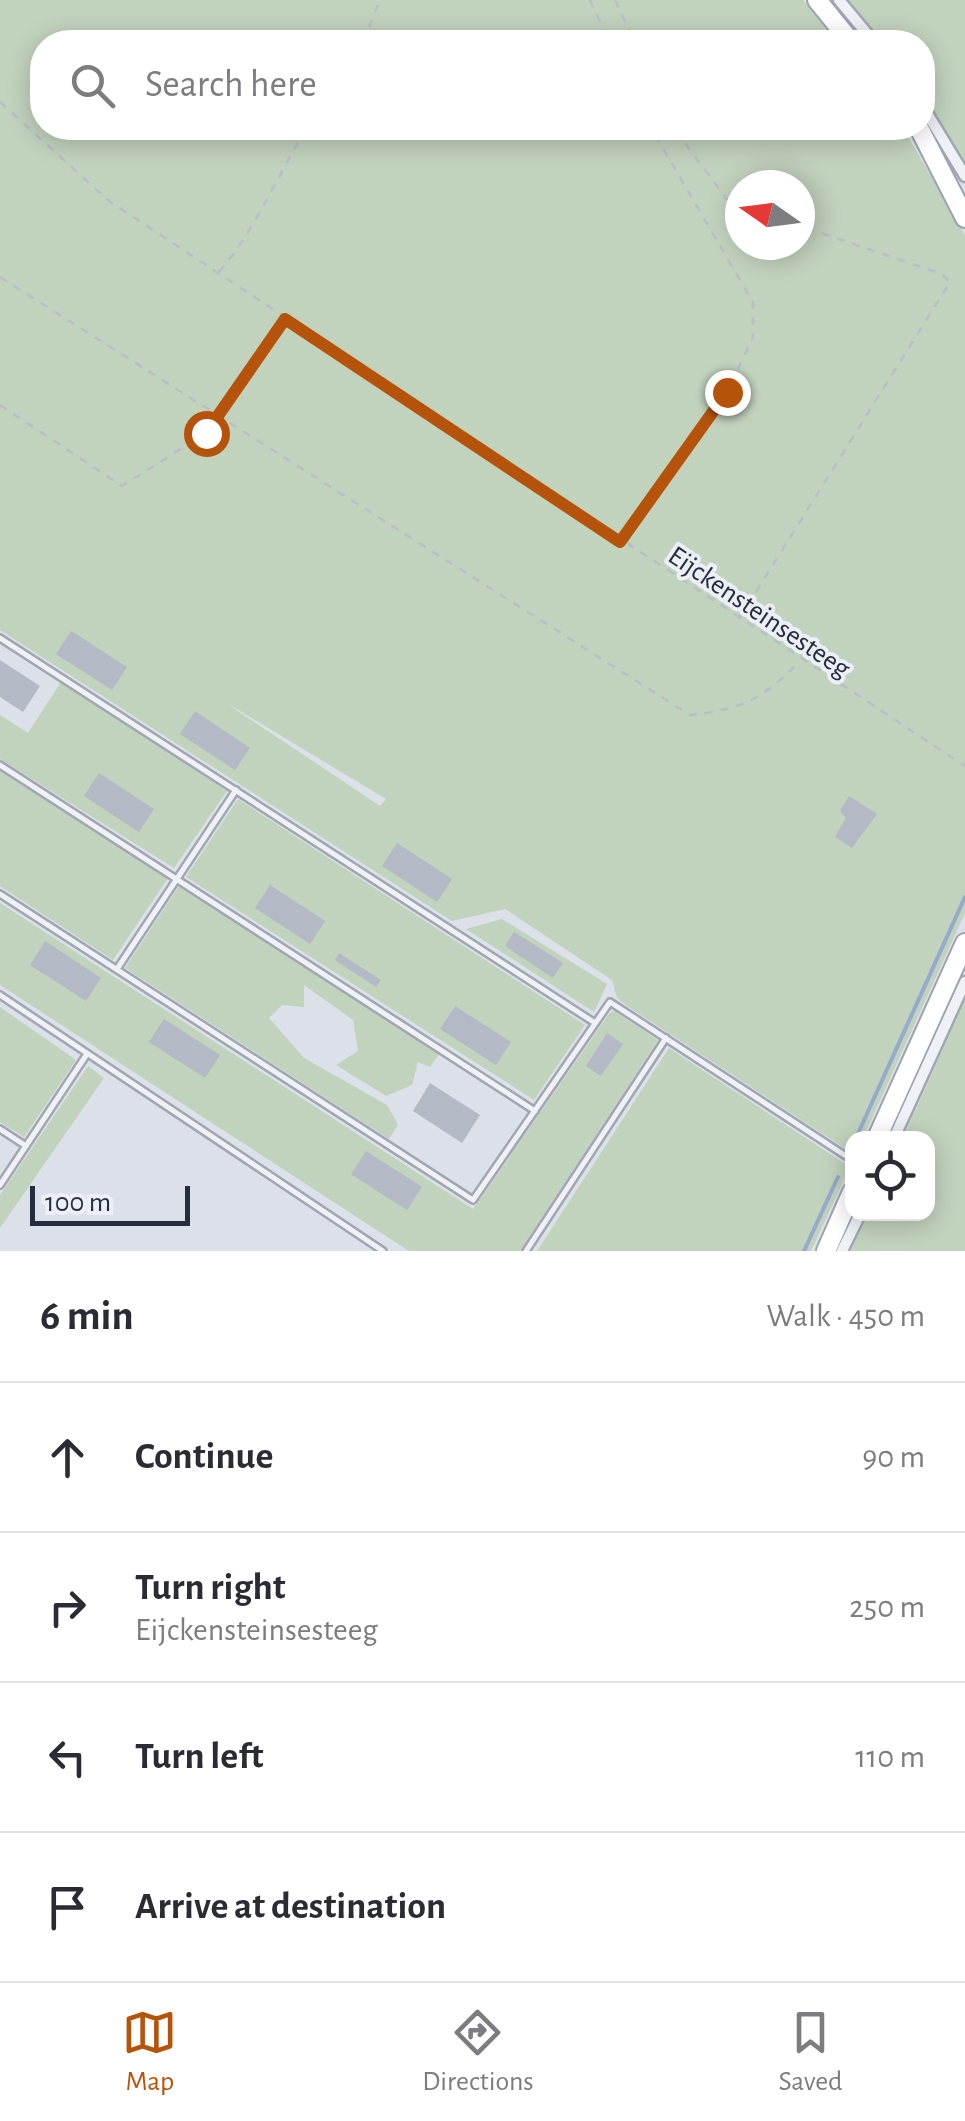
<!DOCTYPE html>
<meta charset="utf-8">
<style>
:root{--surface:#fff;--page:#f2f2f3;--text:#2b2b33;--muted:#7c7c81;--line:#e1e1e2;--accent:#b45309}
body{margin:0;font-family:"Alegreya Sans",sans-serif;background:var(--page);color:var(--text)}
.controls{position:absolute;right:30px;bottom:30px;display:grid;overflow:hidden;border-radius:20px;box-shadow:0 5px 25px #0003}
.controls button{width:90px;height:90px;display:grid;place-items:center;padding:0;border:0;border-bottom:2px solid var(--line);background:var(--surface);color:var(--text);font:50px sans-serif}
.compass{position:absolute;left:725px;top:170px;width:90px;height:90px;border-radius:50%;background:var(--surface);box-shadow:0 5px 25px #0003;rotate:284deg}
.scale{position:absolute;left:30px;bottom:25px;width:160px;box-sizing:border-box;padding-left:10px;border:5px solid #252d3f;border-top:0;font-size:28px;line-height:35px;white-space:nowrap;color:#252d3f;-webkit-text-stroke:8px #eceff5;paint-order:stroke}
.stop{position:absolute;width:30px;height:30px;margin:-22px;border:8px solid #b45309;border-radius:50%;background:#fff}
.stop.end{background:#b45309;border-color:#fff;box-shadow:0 2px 10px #0008}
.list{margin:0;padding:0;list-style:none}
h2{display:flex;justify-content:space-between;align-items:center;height:130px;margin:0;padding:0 40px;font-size:42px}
h2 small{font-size:32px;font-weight:400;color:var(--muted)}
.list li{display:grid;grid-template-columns:65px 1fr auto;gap:30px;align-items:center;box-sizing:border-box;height:150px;padding:0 40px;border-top:2px solid var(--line)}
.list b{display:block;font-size:38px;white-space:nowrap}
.list p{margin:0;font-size:32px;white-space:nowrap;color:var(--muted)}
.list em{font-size:32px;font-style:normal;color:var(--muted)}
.icon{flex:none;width:55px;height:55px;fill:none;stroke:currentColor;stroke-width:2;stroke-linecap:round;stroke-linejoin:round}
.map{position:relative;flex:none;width:965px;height:1251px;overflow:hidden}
.search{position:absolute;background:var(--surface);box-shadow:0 5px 25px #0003;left:30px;right:30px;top:30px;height:110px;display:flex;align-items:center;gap:25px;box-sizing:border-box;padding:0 35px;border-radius:40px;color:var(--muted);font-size:38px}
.sheet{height:730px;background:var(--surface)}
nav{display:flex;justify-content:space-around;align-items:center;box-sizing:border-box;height:140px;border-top:2px solid var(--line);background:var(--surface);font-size:28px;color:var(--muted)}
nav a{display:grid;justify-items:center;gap:5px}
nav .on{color:var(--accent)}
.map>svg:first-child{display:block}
.green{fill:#c1d2bd;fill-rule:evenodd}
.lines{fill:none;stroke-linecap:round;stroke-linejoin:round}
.stream{stroke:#94abcb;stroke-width:4}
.building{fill:#b3b9c5}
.service-casing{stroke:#a1a7b2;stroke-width:10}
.minor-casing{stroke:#a1a7b2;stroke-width:15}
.primary-casing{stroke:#9ba3b4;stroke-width:22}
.path{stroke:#babec6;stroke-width:2.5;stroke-dasharray:8 8;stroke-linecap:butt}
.service{stroke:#eff1f6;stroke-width:5}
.minor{stroke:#eff1f6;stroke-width:10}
.primary{stroke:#fff;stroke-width:18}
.route{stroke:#b45309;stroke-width:12}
.labels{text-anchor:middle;stroke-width:8;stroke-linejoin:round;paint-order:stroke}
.street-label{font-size:28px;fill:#252d3f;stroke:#eceff5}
</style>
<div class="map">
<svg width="965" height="1251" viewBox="0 0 965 1251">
<rect width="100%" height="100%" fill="#dce0e8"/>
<g class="green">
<path d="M 0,0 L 803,0 L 837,42 L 42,42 L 42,128 L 903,128 L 965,235 L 965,913 L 863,1138 L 852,1138 L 852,1153 L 630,1008 L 617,998 L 612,980 L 505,909 L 452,921 L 0,630 ZM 740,185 L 800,185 L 800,245 L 740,245 ZM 229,705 L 230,705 L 386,799 L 380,806 Z"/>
<polygon points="847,0 965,0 965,168 923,98 922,42 881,42"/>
<polygon points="61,682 227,791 174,868 0,759 0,715 28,733"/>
<polygon points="0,771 168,878 113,960 0,886"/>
<polygon points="238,799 585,1025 534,1100 186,877"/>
<polygon points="179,886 440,1053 430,1067 418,1062 412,1085 386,1096 336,1065 358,1051 353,1020 304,985 304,1007 282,1005 269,1018 304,1058 387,1105 398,1125 389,1139 125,968"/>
<polygon points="0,903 473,1209 609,1014 614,1011 658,1040 520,1251 409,1251 0,985"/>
<polygon points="502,919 607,984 594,1012 466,929"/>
<polygon points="965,1000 965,1251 851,1251 868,1214 928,1214 928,1138 903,1138"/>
<polygon points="0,1007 76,1060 24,1137 0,1122"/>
<polygon points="669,1048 850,1167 811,1251 537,1251"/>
<polygon points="88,1066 104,1078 0,1228 0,1195"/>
</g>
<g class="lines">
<g class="stream">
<polyline points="856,1138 965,897"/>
<polyline points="804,1251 838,1177"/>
</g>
</g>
<g class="building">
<polygon points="71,631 127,667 112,690 56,654"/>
<polygon points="0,660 40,686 23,712 0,697"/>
<polygon points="195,711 250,748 235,770 180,734"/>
<polygon points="99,773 154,809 139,832 84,796"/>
<polygon points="849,796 877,814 852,848 835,837 846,818 840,811"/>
<polygon points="397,843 452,879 437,902 382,866"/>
<polygon points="270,885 325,921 310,944 255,908"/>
<polygon points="514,932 563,963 553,978 505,946"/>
<polygon points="45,941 101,978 86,1001 30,965"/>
<polygon points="339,953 381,980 376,987 335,960"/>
<polygon points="455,1006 511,1042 496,1065 440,1029"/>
<polygon points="164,1019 220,1055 205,1078 149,1042"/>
<polygon points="607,1033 623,1044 601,1076 586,1066"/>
<polygon points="430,1083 480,1115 462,1143 413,1111"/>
<polygon points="366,1151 422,1187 407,1210 351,1174"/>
</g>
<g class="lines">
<g class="service-casing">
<g id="service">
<polyline points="0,638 595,1023"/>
<polyline points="0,765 535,1111"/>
<polyline points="0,894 473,1200 610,1002 852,1160"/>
<polyline points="117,969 236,790"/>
<polyline points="0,995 383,1251"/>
<polyline points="0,1129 26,1146"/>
<polyline points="0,1185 87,1054"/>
<polyline points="526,1251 666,1038"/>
</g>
</g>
<g class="minor-casing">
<g id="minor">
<polyline points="839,0 874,42"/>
<polyline points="922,105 965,176"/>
<polyline points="894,1138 965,982"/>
<polyline points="842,1251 860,1214"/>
</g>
</g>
<g class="primary-casing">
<g id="primary">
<polyline points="817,0 851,42"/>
<polyline points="919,128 965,218"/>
<polyline points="877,1138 965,943"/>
<polyline points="826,1251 852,1192"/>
</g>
</g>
<g class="path">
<polyline points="590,0 609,42"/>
<polyline points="615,0 635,42"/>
<polyline points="363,42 380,0"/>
<polyline points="0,102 109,201 965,766"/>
<polyline points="681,128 687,146 729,202 740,206"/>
<path d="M 219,272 C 257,228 276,177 307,128"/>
<path d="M 0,277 L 690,715 C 744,708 760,701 799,662"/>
<polyline points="0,405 122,486 206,433 285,320"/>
<polyline points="621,541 727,392 753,337 753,302 651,128"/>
<polyline points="739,619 950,282 942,274 800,226"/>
</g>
<use href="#service" class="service"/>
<use href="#minor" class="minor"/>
<use href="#primary" class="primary"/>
</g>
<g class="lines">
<polyline class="route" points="206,433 285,319 620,542 727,392"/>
</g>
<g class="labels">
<g class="street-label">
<text transform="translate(760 611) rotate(34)" y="10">Eijckensteinsesteeg</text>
</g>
</g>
</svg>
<div class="controls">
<button><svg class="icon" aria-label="locate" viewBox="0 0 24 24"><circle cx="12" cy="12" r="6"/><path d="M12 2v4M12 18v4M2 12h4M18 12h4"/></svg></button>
</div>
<svg class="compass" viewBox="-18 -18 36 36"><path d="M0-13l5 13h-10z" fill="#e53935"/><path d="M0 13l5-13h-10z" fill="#7c7c81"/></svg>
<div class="scale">100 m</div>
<div class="stop" style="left:206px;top:433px"></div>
<div class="stop end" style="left:727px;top:392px"></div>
<div class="search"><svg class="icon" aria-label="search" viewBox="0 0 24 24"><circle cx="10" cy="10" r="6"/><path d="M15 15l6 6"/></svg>Search here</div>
</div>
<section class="sheet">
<h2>6 min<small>Walk · 450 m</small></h2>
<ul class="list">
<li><svg class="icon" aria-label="ahead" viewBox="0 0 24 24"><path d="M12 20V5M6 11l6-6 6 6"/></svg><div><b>Continue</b></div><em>90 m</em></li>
<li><svg class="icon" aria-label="right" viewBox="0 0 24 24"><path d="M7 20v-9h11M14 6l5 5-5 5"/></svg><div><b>Turn right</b><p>Eijckensteinsesteeg</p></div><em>250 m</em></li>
<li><svg class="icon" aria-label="left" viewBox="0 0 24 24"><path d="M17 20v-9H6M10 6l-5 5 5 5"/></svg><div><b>Turn left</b></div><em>110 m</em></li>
<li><svg class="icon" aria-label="arrive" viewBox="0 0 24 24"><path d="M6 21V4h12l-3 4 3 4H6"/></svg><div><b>Arrive at destination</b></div></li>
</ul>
</section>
<nav>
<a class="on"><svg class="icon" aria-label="map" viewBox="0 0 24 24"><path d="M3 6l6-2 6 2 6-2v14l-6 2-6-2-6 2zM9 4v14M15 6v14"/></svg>Map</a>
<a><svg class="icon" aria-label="directions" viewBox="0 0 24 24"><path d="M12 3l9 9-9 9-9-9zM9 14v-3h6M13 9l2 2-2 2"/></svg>Directions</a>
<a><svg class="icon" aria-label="saved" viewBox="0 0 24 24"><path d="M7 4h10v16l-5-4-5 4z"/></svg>Saved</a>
</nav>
